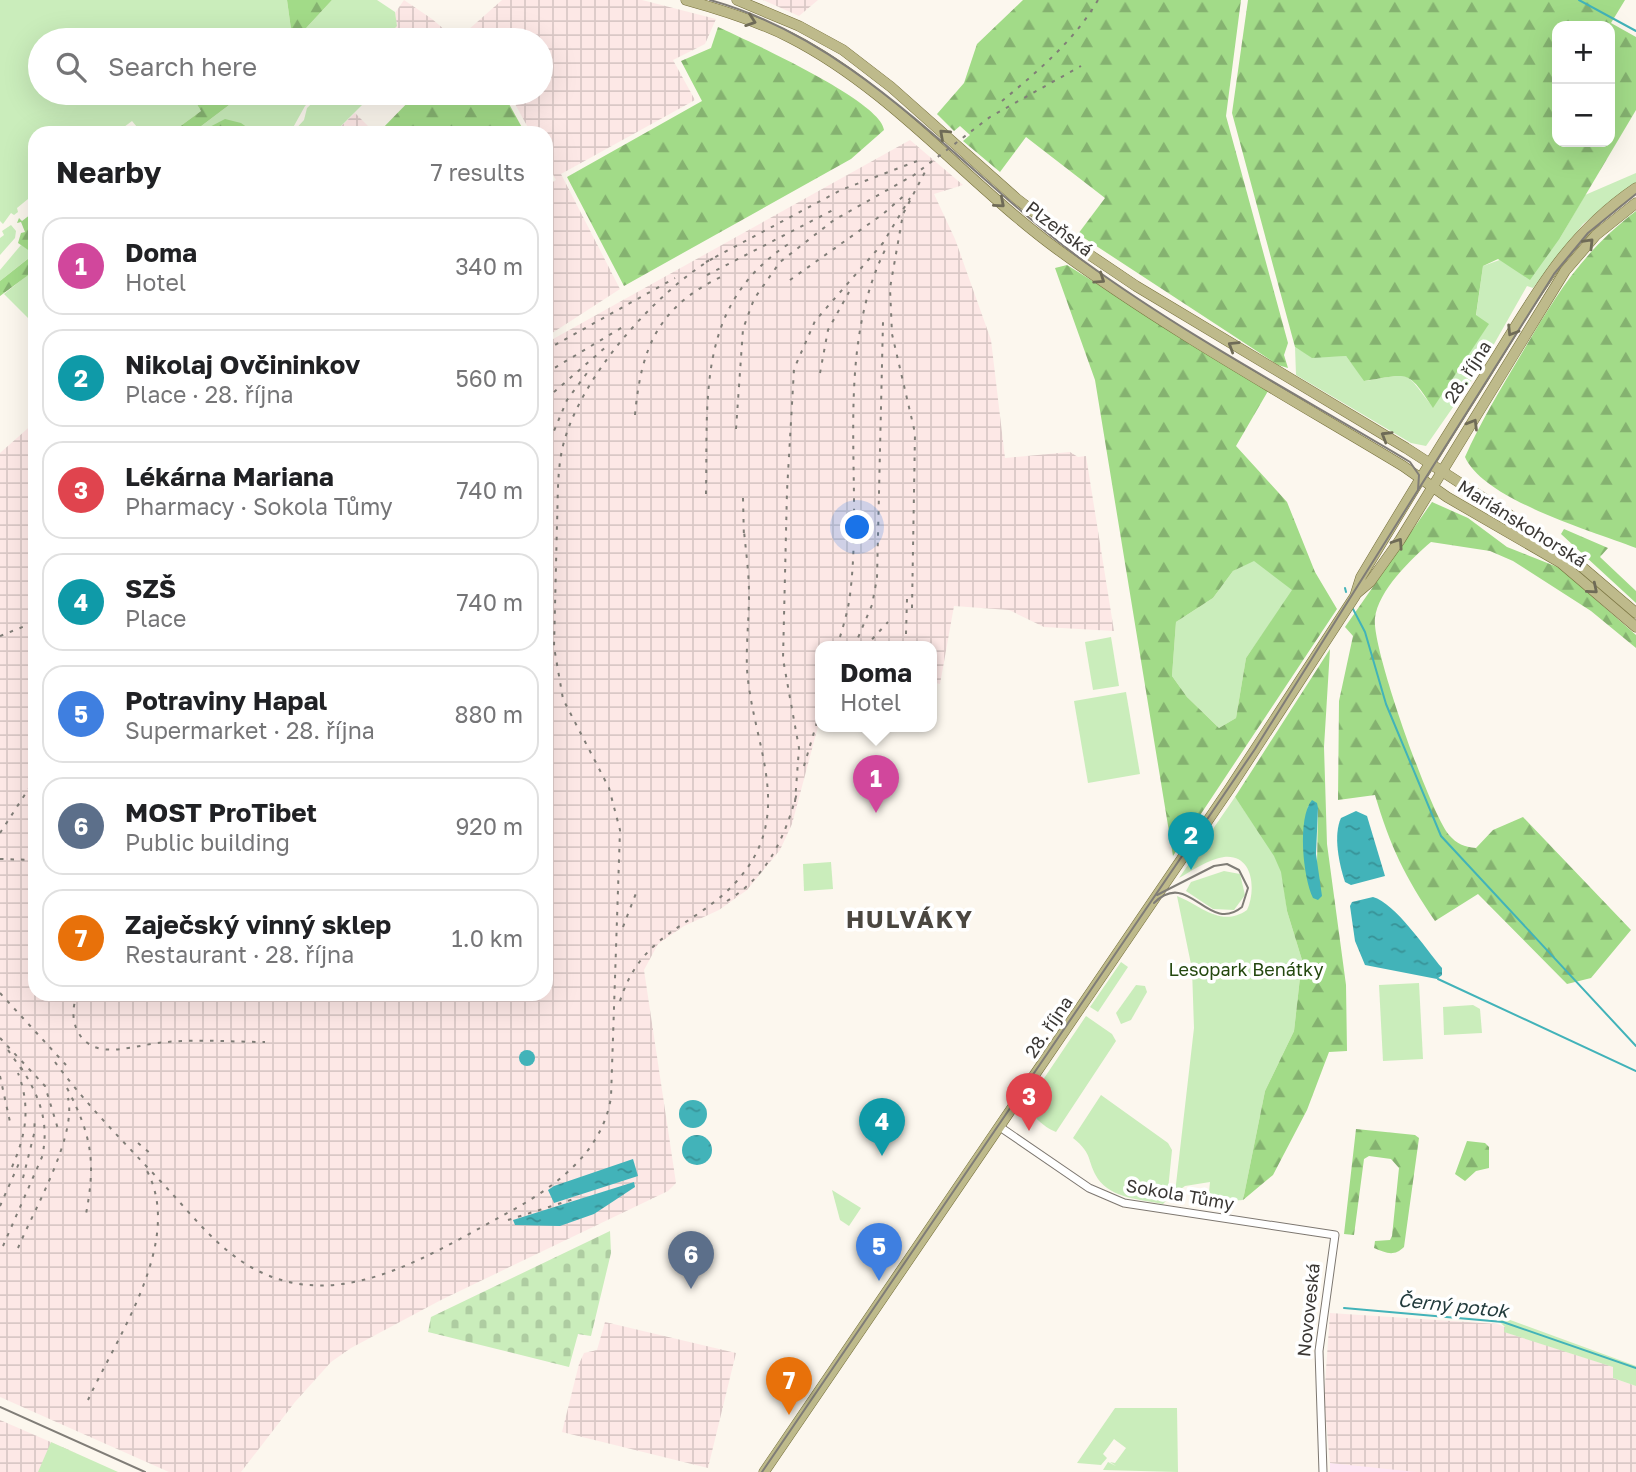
<!DOCTYPE html>
<meta charset="utf-8">
<style>
:root{--surface:#fff;--page:#f6f6f6;--text:#202124;--muted:#757577;--line:#e0e0e0;--accent:#2e6b82}
body{margin:0;font-family:"Golos Text",sans-serif;background:var(--page);color:var(--text)}
.controls{position:absolute;right:21px;top:21px;display:grid;overflow:hidden;border-radius:14px;box-shadow:0 7px 28px #0002}
.controls button{width:63px;height:63px;display:grid;place-items:center;padding:0;border:0;border-bottom:2px solid var(--line);background:var(--surface);color:var(--text);font:35px sans-serif}
.you{position:absolute;left:858px;top:528px;width:24px;height:24px;margin:-18px;border:5px solid #fff;border-radius:50%;background:#1a73e8;box-shadow:0 0 0 10px #1a73e833}
.badge{display:grid;place-items:center;width:46px;height:46px;border-radius:50%;background:var(--accent);color:#fff;font-size:23px;font-weight:700}
.pin{position:absolute;translate:-50% -58px;filter:drop-shadow(0 2px 4px #0008)}
.pin::after{content:'';position:absolute;top:37px;width:24px;height:21px;background:inherit;clip-path:polygon(0 0,100% 0,50% 100%)}
.popup{position:absolute;left:815px;top:641px;width:122px;height:91px;box-sizing:border-box;display:grid;place-content:center;border-radius:14px;background:var(--surface);filter:drop-shadow(0 2px 5px #0005);font-size:23px;white-space:nowrap;color:var(--muted)}
.popup b{font-size:26px;color:var(--text)}
.popup::after{content:'';position:absolute;left:50%;top:100%;margin-left:-14px;border:14px solid transparent;border-top-color:var(--surface)}
.list{margin:0;padding:0;list-style:none}
h2{display:flex;justify-content:space-between;align-items:center;height:91px;margin:0;padding:0 28px;font-size:30px}
h2 small{font-size:23px;font-weight:400;color:var(--muted)}
.list li{display:grid;grid-template-columns:46px 1fr auto;gap:21px;align-items:center;box-sizing:border-box;height:98px;margin:0 14px 14px;padding:0 14px;border:2px solid var(--line);border-radius:21px}
.list b{display:block;font-size:26px;white-space:nowrap}
.list p{margin:0;font-size:23px;white-space:nowrap;color:var(--muted)}
.list em{font-size:23px;font-style:normal;color:var(--muted)}
.icon{flex:none;width:38px;height:38px;fill:none;stroke:currentColor;stroke-width:2;stroke-linecap:round;stroke-linejoin:round}
.map{position:relative;flex:none;width:1636px;height:1472px;overflow:hidden}
.search{position:absolute;background:var(--surface);box-shadow:0 7px 28px #0002;left:28px;top:28px;width:525px;height:77px;display:flex;align-items:center;gap:18px;box-sizing:border-box;padding:0 24px;border-radius:38px;color:var(--muted);font-size:26px}
.panel{position:absolute;background:var(--surface);box-shadow:0 7px 28px #0002;left:28px;top:126px;width:525px;height:875px;border-radius:21px}
.map>svg:first-child{display:block}
.commercial{fill:#fde6f3}
.industrial{fill:url(#industrial-grid)}
.green{fill:#caedbb}
.forest{fill:url(#forest-firs);fill-rule:evenodd}
.cemetery{fill:url(#cemetery-stones)}
.water{fill:url(#water-ripples)}
.lines{fill:none;stroke-linecap:round;stroke-linejoin:round}
.stream{stroke:#42b3b9;stroke-width:2}
.minor-casing{stroke:#7d7770;stroke-width:9}
.major-casing{stroke:#746e3a;stroke-width:11}
.minor{stroke:#fff;stroke-width:7}
.major{stroke:#beba8b;stroke-width:10}
.tram{stroke:#807d77;stroke-width:2}
.rail{stroke:#807d77;stroke-width:2;stroke-dasharray:3.5 7;stroke-linecap:butt}
.oneway{stroke:#6f6b57}
.labels{text-anchor:middle;stroke-width:7;stroke-linejoin:round;paint-order:stroke}
.street-label{font-size:18px;fill:#3a3734;stroke:#fff}
.park-label{font-size:18px;fill:#24480f;stroke:#fff}
.water-label{font-size:19px;font-style:italic;fill:#223b3d;stroke:#fff}
.district-label{font-size:24px;font-weight:bold;letter-spacing:2px;fill:#4b4740;stroke:#fff}
</style>
<div class="map">
<svg width="1636" height="1472" viewBox="0 0 1636 1472">
<defs>
<pattern id="industrial-grid" width="8" height="8" patternUnits="userSpaceOnUse" patternTransform="scale(1.75)"><rect width="8" height="8" fill="#fde8e6"/><path d="M0 4h8M4 0v8" fill="none" stroke="#dac8c6"/></pattern>
<pattern id="forest-firs" width="22" height="20" patternUnits="userSpaceOnUse" patternTransform="scale(1.75)"><rect width="22" height="20" fill="#a2db88"/><path d="M5 1l3.5 6h-7zM16 11l3.5 6h-7z" fill="#85b270"/></pattern>
<pattern id="cemetery-stones" width="16" height="16" patternUnits="userSpaceOnUse" patternTransform="scale(1.75)"><rect width="16" height="16" fill="#caedbb"/><path d="M2 7V4a2 2 0 0 1 4 0v3zM10 15v-3a2 2 0 0 1 4 0v3z" fill="#aecca1"/></pattern>
<pattern id="water-ripples" width="26" height="14" patternUnits="userSpaceOnUse" patternTransform="scale(1.75)"><rect width="26" height="14" fill="#42b3b9"/><path d="M2 4q2-2 4 0t4 0M15 11q2-2 4 0t4 0" fill="none" stroke="#389297"/></pattern>
</defs>
<rect width="100%" height="100%" fill="#fcf7ee"/>
<polygon class="commercial" points="1330,1463 1416,1470 1416,1472 1330,1472"/>
<g class="industrial">
<polygon points="404,0 432,19 452,36 448,40 387,40 387,35 397,26 395,13"/>
<polygon points="502,0 642,0 716,19 705,44 673,60 695,100 561,174 620,289 546,337 546,186 556,180 546,162 546,133 531,133 509,93 541,93 541,40 459,38"/>
<polygon points="763,0 818,0 799,16"/>
<polygon points="355,113 369,127 363,133 334,133"/>
<polygon points="910,140 963,185 934,194 955,239 991,340 1005,458 1070,452 1078,457 1086,456 1114,631 1044,627 1009,610 954,606 940,684 932,682 932,647 820,647 820,719 792,824 780,850 747,890 719,910 684,926 658,944 644,970 676,1183 668,1191 441,1300 351,1348 331,1362 295,1402 241,1472 169,1472 0,1397 0,453 35,422 35,994 546,994 546,343"/>
<polygon points="1330,1313 1498,1324 1505,1327 1505,1332 1614,1367 1613,1378 1636,1386 1636,1472 1416,1472 1330,1463 1324,1399"/>
<polygon points="605,1322 736,1353 708,1468 562,1432 579,1364 584,1353 597,1350"/>
<polygon points="0,1420 76,1453 67,1472 0,1472"/>
</g>
<g class="green">
<polygon points="0,0 287,0 291,29 279,40 40,40 40,93 190,93 201,111 171,133 142,133 132,121 116,133 35,133 35,199 31,202 28,199 17,208 18,212 14,215 11,213 3,224 0,221"/>
<polygon points="332,0 377,0 395,12 397,26 384,40 295,40"/>
<polygon points="245,93 318,93 305,106 290,133 192,133"/>
<polygon points="355,93 362,99 368,93 374,93 334,133 292,133 304,120 307,108 322,94"/>
<path d="M 1636,173 L 1636,183 L 1583,224 L 1533,288 L 1527,286 L 1481,367 L 1426,446 L 1411,443 L 1296,375 L 1295,347 L 1312,357 L 1346,356 L 1365,381 C 1415,373 1402,369 1433,407 L 1488,325 L 1476,316 L 1483,266 L 1560,238 L 1585,195 Z"/>
<polygon points="11,225 16,231 15,238 0,255 0,238 4,235 2,231"/>
<polygon points="21,245 35,253 0,281 0,270"/>
<polygon points="35,269 35,325 4,294"/>
<polygon points="1254,560 1293,590 1246,658 1236,718 1219,728 1187,697 1172,676 1176,622 1213,598 1233,571"/>
<polygon points="1111,637 1119,686 1093,690 1085,642"/>
<polygon points="1126,692 1140,774 1088,783 1074,701"/>
<path d="M 1235,797 L 1275,856 L 1282,872 L 1287,911 L 1302,960 L 1294,1031 L 1265,1091 L 1243,1200 L 1208,1203 L 1210,1182 L 1185,1186 L 1175,1193 L 1194,1028 L 1192,969 L 1177,896 C 1202,906 1221,928 1247,910 C 1256,891 1254,854 1224,857 C 1208,859 1192,871 1179,878 Z"/>
<polygon points="831,862 833,889 804,891 803,864"/>
<polygon points="1224,871 1240,874 1245,895 1234,910 1213,909 1186,891 1191,882"/>
<polygon points="1121,962 1128,967 1098,1012 1090,1007"/>
<polygon points="1419,983 1423,1059 1383,1061 1379,985"/>
<polygon points="1136,985 1145,986 1147,992 1131,1020 1121,1024 1116,1013"/>
<polygon points="1473,1005 1480,1009 1482,1033 1444,1035 1443,1007"/>
<path d="M 1086,1016 L 1112,1034 L 1116,1041 L 1056,1132 C 1042,1127 1036,1116 1024,1108 Z"/>
<path d="M 1101,1095 L 1168,1143 L 1172,1150 L 1167,1200 L 1163,1204 C 1142,1200 1111,1198 1098,1179 C 1086,1160 1094,1155 1073,1138 Z"/>
<polygon points="832,1190 861,1208 849,1226 840,1220"/>
<polygon points="1491,1313 1636,1366 1636,1386 1613,1378 1613,1367 1504,1332 1505,1327"/>
<polygon points="1115,1408 1177,1408 1178,1472 1103,1470 1108,1462 1116,1466 1110,1462 1115,1463 1126,1448 1114,1439 1103,1454 1107,1458 1101,1465 1077,1463"/>
<polygon points="51,1442 118,1472 38,1472"/>
</g>
<g class="forest">
<polygon points="287,0 332,0 295,40 279,40 291,29"/>
<polygon points="1023,0 1241,0 1226,116 1288,343 1284,355 1288,368 1278,365 1078,234 1105,198 1026,137 1000,172 963,141 970,135 960,126 954,131 937,114 964,83 977,44"/>
<path d="M 1248,0 L 1625,0 L 1611,23 L 1636,37 L 1636,110 L 1560,238 L 1530,280 L 1498,259 L 1483,266 L 1476,315 L 1489,324 L 1433,408 C 1407,368 1409,374 1364,381 L 1346,356 L 1312,358 L 1295,347 L 1232,113 ZM 1557,26 L 1610,26 L 1610,142 L 1557,142 Z"/>
<path d="M 718,27 C 746,40 882,101 884,130 L 851,159 L 624,286 L 567,177 L 702,101 L 681,61 L 711,48 Z"/>
<polygon points="190,93 245,93 192,133 171,133 201,111"/>
<polygon points="417,93 503,93 525,133 378,133"/>
<polygon points="225,119 241,123 255,133 198,133"/>
<polygon points="35,211 35,270 0,296 0,281 34,254 18,243 21,233 25,232 21,222 17,223 19,218 22,221"/>
<path d="M 1636,211 L 1636,548 C 1592,531 1484,500 1465,457 C 1480,423 1500,390 1519,358 C 1555,297 1579,255 1636,211 Z"/>
<path d="M 1067,265 L 1268,391 L 1236,446 L 1287,502 L 1315,572 L 1337,609 L 1173,856 L 1095,380 L 1055,268 ZM 1254,561 L 1292,590 L 1246,658 L 1236,718 L 1219,728 L 1187,697 L 1172,676 L 1176,622 L 1213,598 L 1233,571 Z"/>
<path d="M 1432,502 L 1468,518 L 1507,547 L 1560,568 L 1636,635 L 1636,648 L 1591,611 L 1513,561 L 1490,551 L 1431,542 C 1411,559 1378,591 1375,618 C 1371,646 1430,812 1449,835 C 1457,844 1464,847 1476,848 L 1493,830 L 1523,817 L 1631,930 L 1591,978 L 1567,984 L 1478,894 L 1435,921 C 1405,877 1390,846 1375,795 L 1338,800 L 1339,701 L 1353,636 L 1345,627 Z"/>
<polygon points="1564,529 1608,548 1600,557 1636,591 1636,603 1561,534"/>
<path d="M 1330,649 L 1324,747 L 1327,844 L 1346,985 L 1347,1051 L 1329,1052 L 1307,1110 L 1273,1175 L 1243,1200 L 1265,1091 L 1294,1031 L 1302,960 L 1287,911 L 1281,872 L 1274,856 L 1235,797 ZM 1308,806 L 1318,808 L 1317,864 L 1306,827 Z"/>
<path d="M 1356,1129 L 1415,1135 L 1419,1138 L 1404,1247 C 1394,1257 1386,1253 1374,1248 L 1375,1241 L 1390,1240 L 1392,1236 L 1399,1168 L 1391,1159 L 1369,1156 L 1364,1159 L 1354,1235 L 1344,1234 Z"/>
<polygon points="1467,1141 1485,1143 1489,1147 1489,1168 1476,1171 1465,1181 1455,1174"/>
</g>
<polygon class="cemetery" points="610,1231 611,1253 591,1336 578,1334 569,1367 428,1332 431,1317"/>
<g class="water">
<path d="M 1312,800 L 1317,803 L 1318,808 L 1316,854 L 1322,896 L 1318,900 L 1313,898 C 1303,878 1297,818 1312,800 Z"/>
<path d="M 1356,811 L 1367,816 L 1385,876 L 1351,885 L 1345,882 C 1339,864 1333,835 1341,818 Z"/>
<path d="M 1373,897 C 1395,903 1426,949 1442,968 L 1442,975 L 1437,979 L 1365,965 L 1355,941 L 1350,906 L 1352,902 Z"/>
<circle cx="527" cy="1058" r="8"/>
<circle cx="693" cy="1114" r="14"/>
<circle cx="697" cy="1150" r="15"/>
<polygon points="633,1159 638,1176 554,1203 548,1190 554,1186"/>
<polygon points="634,1182 635,1187 594,1214 560,1226 515,1225 513,1220"/>
</g>
<g class="lines">
<g class="stream">
<polyline points="1579,0 1636,31"/>
<polyline points="1345,588 1346,592"/>
<polyline points="1353,609 1365,632 1386,704 1441,836 1636,1046"/>
<polyline points="1438,979 1636,1071"/>
<polyline points="1344,1308 1503,1322 1636,1368"/>
</g>
<g class="minor-casing">
<polyline id="minor" points="1000,1127 1089,1188 1124,1203 1335,1235 1319,1351 1323,1472"/>
</g>
<g class="major-casing">
<g id="major">
<path d="M 686,0 C 722,10 758,21 791,38 C 892,90 966,182 1057,249 C 1166,329 1287,396 1403,466 L 1447,497 L 1561,563 L 1636,627"/>
<polyline points="737,0 799,26 843,50 891,87 1017,199 1090,255 1136,286 1406,448 1508,514 1561,549 1636,613"/>
<polyline points="1357,593 1370,582 1400,540 1565,271 1596,235 1636,203"/>
<path d="M 764,1472 L 1230,788 L 1355,596 L 1361,577 C 1401,510 1442,443 1484,377 C 1530,305 1562,238 1636,188"/>
</g>
</g>
<use href="#minor" class="minor"/>
<use href="#major" class="major"/>
<g class="tram">
<path d="M 710,0 C 861,42 962,172 1085,262 C 1188,337 1302,397 1410,462 L 1419,475 L 1418,490"/>
<path d="M 1154,903 C 1189,868 1208,935 1242,907 L 1248,888 L 1239,870 L 1227,864 L 1214,866 L 1157,895"/>
<polyline points="0,1407 145,1472"/>
<polyline points="762,1472 1255,749 1554,274 1588,233 1636,194"/>
</g>
<g class="rail">
<path d="M 1002,101 C 1037,72 1075,40 1098,0"/>
<polyline points="706,262 841,190 920,160"/>
<polyline points="707,275 835,209"/>
<polyline points="790,280 883,214 907,193"/>
<polyline points="546,350 675,278"/>
<polyline points="546,373 626,325"/>
<polyline points="820,373 828,330 849,292"/>
<polyline points="546,399 607,346"/>
<path d="M 635,415 C 641,348 658,306 723,276"/>
<polyline points="736,429 743,329 754,299 780,262 834,220 914,175 990,117 1081,66"/>
<polyline points="546,450 567,400 587,373"/>
<path d="M 706,494 C 708,395 696,304 790,243"/>
<polyline points="743,498 744,540"/>
<polyline points="912,608 915,433 892,334 890,288 903,214 926,170"/>
<polyline points="906,634 907,599"/>
<polyline points="0,636 35,622"/>
<path d="M 837,647 C 842,630 848,612 850,595 C 864,482 833,356 885,250"/>
<polyline points="854,647 872,605 877,578 883,322"/>
<polyline points="865,647 888,622"/>
<polyline points="546,733 553,681"/>
<polyline points="804,766 820,712"/>
<polyline points="795,802 799,748 783,659 787,491 794,369 815,321 883,243 910,198"/>
<polyline points="0,833 35,779"/>
<polyline points="0,859 35,860"/>
<path d="M 727,901 C 768,876 785,837 797,793"/>
<polyline points="623,927 638,888"/>
<polyline points="0,993 66,1065"/>
<path d="M 78,994 C 67,1015 76,1045 102,1049 C 122,1052 147,1043 167,1042 C 199,1039 232,1042 265,1042"/>
<path d="M 620,1001 C 642,931 694,928 736,882 C 798,814 752,745 747,669 C 746,644 749,619 749,594 C 749,573 746,552 744,531"/>
<polyline points="0,1038 45,1086 58,1129"/>
<polyline points="8,1050 24,1073"/>
<path d="M 55,1062 C 87,1106 127,1145 164,1185 C 183,1205 201,1228 223,1247 C 315,1327 412,1265 500,1217 C 549,1191 602,1156 611,1097 L 620,830 L 609,788 L 563,699 L 554,647 C 555,606 556,565 557,524 C 558,499 557,474 562,450 C 577,380 655,292 715,257"/>
<polyline points="0,1076 10,1122"/>
<path d="M 67,1088 C 93,1138 96,1164 85,1219"/>
<polyline points="138,1143 152,1155"/>
<path d="M 12,1167 C 26,1135 31,1107 18,1073"/>
<polyline points="23,1178 34,1134 35,1117"/>
<polyline points="0,1206 20,1161"/>
<polyline points="508,1220 577,1198"/>
<path d="M 3,1246 L 42,1157 C 50,1122 39,1095 20,1066"/>
<path d="M 18,1248 C 34,1210 77,1136 68,1098"/>
<path d="M 88,1400 C 118,1335 184,1241 147,1171"/>
</g>
</g>
<defs><path id="oneway-chevron" d="M-2-3.5L2.5 0L-2 3.5" fill="none" stroke-width="1.6" stroke-linecap="round" stroke-linejoin="round" transform="scale(1.75)"/></defs>
<g class="oneway">
<use href="#oneway-chevron" transform="translate(751 21) rotate(19)"/>
<use href="#oneway-chevron" transform="translate(944 134) rotate(-138)"/>
<use href="#oneway-chevron" transform="translate(1000 203) rotate(41)"/>
<use href="#oneway-chevron" transform="translate(1589 243) rotate(-46)"/>
<use href="#oneway-chevron" transform="translate(1100 279) rotate(34)"/>
<use href="#oneway-chevron" transform="translate(1512 331) rotate(122)"/>
<use href="#oneway-chevron" transform="translate(1233 346) rotate(-148)"/>
<use href="#oneway-chevron" transform="translate(1473 424) rotate(-59)"/>
<use href="#oneway-chevron" transform="translate(1386 436) rotate(-149)"/>
<use href="#oneway-chevron" transform="translate(1398 543) rotate(-56)"/>
<use href="#oneway-chevron" transform="translate(1593 589) rotate(40)"/>
</g>
<g class="labels">
<g class="street-label">
<text transform="translate(1059 229) rotate(37)" y="6">Plzeňská</text>
<text transform="translate(1468 372) rotate(-57)" y="6">28. října</text>
<text transform="translate(1522 524) rotate(32)" y="6">Mariánskohorská</text>
<text transform="translate(1049 1027) rotate(-56)" y="6">28. října</text>
<text transform="translate(1180 1195) rotate(10)" y="6">Sokola Tůmy</text>
<text transform="translate(1309 1310) rotate(-84)" y="6">Novoveská</text>
</g>
<g class="park-label">
<text x="1246" y="976">Lesopark Benátky</text>
</g>
<g class="water-label">
<text transform="translate(1453 1305) rotate(6)" y="7">Černý potok</text>
</g>
<g class="district-label">
<text x="910" y="928">HULVÁKY</text>
</g>
</g>
</svg>
<div class="controls">
<button>+</button>
<button>−</button>
</div>
<div class="you"></div>
<div class="pin badge" style="left:876px;top:813px;background:#d1479c">1</div>
<div class="popup"><b>Doma</b>Hotel</div>
<div class="pin badge" style="left:1191px;top:870px;background:#0f9aa8">2</div>
<div class="pin badge" style="left:1029px;top:1131px;background:#e0444e">3</div>
<div class="pin badge" style="left:882px;top:1156px;background:#0f9aa8">4</div>
<div class="pin badge" style="left:879px;top:1281px;background:#3f7fe0">5</div>
<div class="pin badge" style="left:691px;top:1289px;background:#5c6f8a">6</div>
<div class="pin badge" style="left:789px;top:1415px;background:#e8710a">7</div>
<div class="search"><svg class="icon" aria-label="search" viewBox="0 0 24 24"><circle cx="10" cy="10" r="6"/><path d="M15 15l6 6"/></svg>Search here</div>
<section class="panel">
<h2>Nearby<small>7 results</small></h2>
<ul class="list">
<li><span class="badge" style="background:#d1479c">1</span><div><b>Doma</b><p>Hotel</p></div><em>340 m</em></li>
<li><span class="badge" style="background:#0f9aa8">2</span><div><b>Nikolaj Ovčininkov</b><p>Place · 28. října</p></div><em>560 m</em></li>
<li><span class="badge" style="background:#e0444e">3</span><div><b>Lékárna Mariana</b><p>Pharmacy · Sokola Tůmy</p></div><em>740 m</em></li>
<li><span class="badge" style="background:#0f9aa8">4</span><div><b>SZŠ</b><p>Place</p></div><em>740 m</em></li>
<li><span class="badge" style="background:#3f7fe0">5</span><div><b>Potraviny Hapal</b><p>Supermarket · 28. října</p></div><em>880 m</em></li>
<li><span class="badge" style="background:#5c6f8a">6</span><div><b>MOST ProTibet</b><p>Public building</p></div><em>920 m</em></li>
<li><span class="badge" style="background:#e8710a">7</span><div><b>Zaječský vinný sklep</b><p>Restaurant · 28. října</p></div><em>1.0 km</em></li>
</ul>
</section>
</div>
